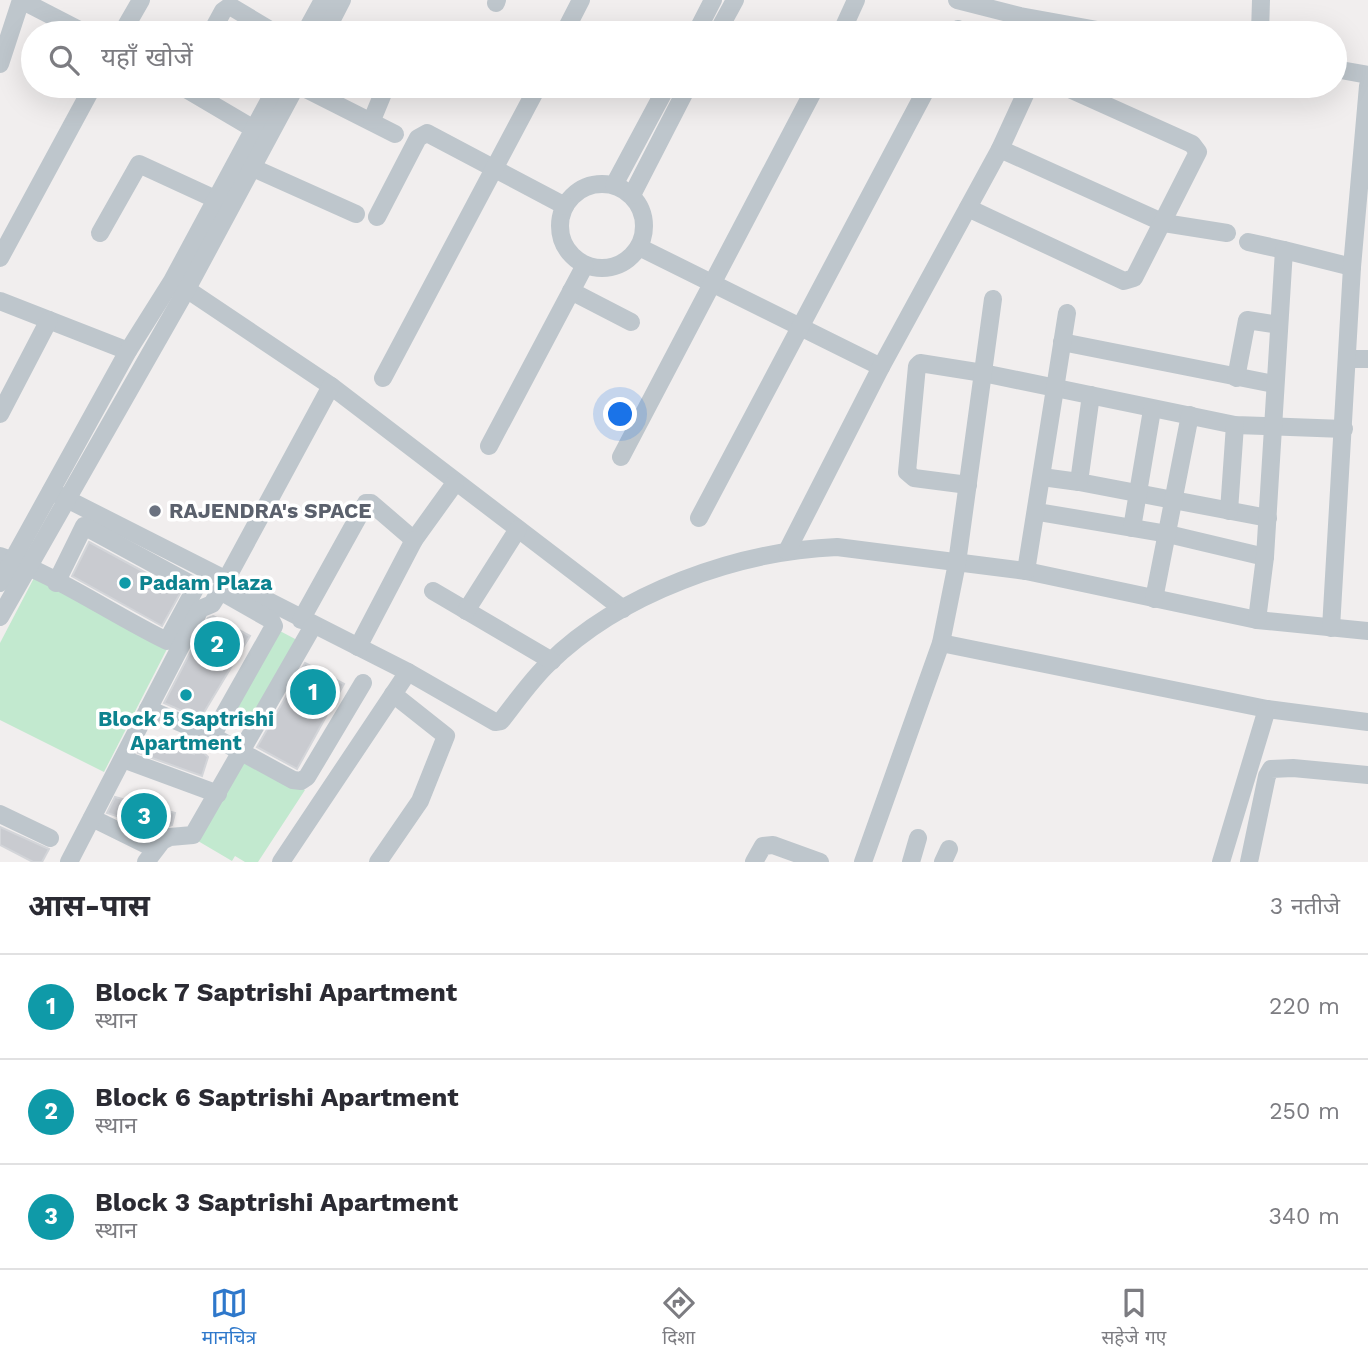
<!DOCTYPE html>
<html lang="hi">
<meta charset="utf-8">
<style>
:root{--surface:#fff;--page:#f7f7f7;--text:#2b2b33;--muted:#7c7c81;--line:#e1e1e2;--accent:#2e78cb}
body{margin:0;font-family:"Work Sans","Noto Sans Devanagari",sans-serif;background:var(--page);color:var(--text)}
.you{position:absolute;left:621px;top:415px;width:24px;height:24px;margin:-18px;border:5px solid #fff;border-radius:50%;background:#1a73e8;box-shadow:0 0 0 10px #1a73e833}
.badge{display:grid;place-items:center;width:46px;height:46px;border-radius:50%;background:var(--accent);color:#fff;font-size:23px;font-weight:700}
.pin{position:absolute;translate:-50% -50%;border:4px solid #fff;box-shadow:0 2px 7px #0006}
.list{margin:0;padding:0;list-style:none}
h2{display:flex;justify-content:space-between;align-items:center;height:91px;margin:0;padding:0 28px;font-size:30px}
h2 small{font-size:23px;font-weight:400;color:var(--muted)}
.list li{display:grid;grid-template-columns:46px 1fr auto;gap:21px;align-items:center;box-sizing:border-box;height:105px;padding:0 28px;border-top:2px solid var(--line)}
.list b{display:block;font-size:26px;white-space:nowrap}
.list p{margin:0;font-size:23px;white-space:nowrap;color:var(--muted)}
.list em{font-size:23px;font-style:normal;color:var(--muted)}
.icon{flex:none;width:38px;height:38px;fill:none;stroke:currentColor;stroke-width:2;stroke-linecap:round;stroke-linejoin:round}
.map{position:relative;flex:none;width:1368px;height:862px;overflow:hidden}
.search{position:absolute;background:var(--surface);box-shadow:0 7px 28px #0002;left:21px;right:21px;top:21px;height:77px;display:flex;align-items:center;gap:18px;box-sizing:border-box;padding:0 24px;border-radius:38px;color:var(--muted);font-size:26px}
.sheet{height:406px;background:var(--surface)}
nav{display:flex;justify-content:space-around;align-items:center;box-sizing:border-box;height:98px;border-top:2px solid var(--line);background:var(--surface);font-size:19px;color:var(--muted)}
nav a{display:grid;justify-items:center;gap:4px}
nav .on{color:var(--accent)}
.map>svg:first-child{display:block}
.green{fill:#c2e9cf}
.building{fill:#c9cbd0;stroke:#d3d5d9;stroke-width:2}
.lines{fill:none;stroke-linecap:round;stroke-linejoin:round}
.minor{stroke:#bec6cc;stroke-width:18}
.worship-dot{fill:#6b7280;stroke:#fff;stroke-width:2.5}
.culture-dot{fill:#0f9aa8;stroke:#fff;stroke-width:2.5}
.labels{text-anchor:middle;stroke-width:7;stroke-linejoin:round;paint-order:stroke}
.worship-label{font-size:21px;font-weight:bold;fill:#5b616d;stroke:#fff;text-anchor:start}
.culture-label{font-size:21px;font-weight:bold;fill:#0d838f;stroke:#fff;text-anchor:start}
</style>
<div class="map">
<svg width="1368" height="862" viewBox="0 0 1368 862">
<rect width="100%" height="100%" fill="#f1eeee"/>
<g class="green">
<polygon points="35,576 169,645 104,772 0,720 0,643"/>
<polygon points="280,631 297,640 246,728 229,718"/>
<polygon points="244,752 305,790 258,862 245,862 235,856 232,861 198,841"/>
</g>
<g class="building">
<polygon points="89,542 181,592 162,626 72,576"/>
<polygon points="213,616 250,636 200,719 164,703 208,618"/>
<polygon points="305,663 344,684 297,769 257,747"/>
<polygon points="146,737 194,754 195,750 203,752 208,757 202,776 138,753"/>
<polygon points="115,797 175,813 172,825 159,830 107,813"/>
<polygon points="0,827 49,849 42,862 33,862 0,845"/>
</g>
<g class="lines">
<g class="minor">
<polyline points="957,0 1020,16 1114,33"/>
<polyline points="496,3 497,0"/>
<polyline points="122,33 141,0"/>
<polyline points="211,33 223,11 230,6 275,33"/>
<polyline points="305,33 323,0"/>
<polyline points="325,33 342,0"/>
<polyline points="408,33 409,30"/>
<polyline points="564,33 581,0"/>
<polyline points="696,33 713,0"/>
<polyline points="717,33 735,0"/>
<polyline points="841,33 856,0"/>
<polyline points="956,33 958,29"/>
<polyline points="1260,33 1261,0"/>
<polyline points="0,64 21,0 85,33"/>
<polyline points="1335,69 1368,75"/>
<polyline points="181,86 264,135"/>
<polyline points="300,86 395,134"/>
<polyline points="372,120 386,86"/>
<polyline points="1000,149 1164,223 1227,233"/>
<polyline points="251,167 356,214"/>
<circle cx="602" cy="226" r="42"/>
<polyline points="614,185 667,86"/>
<polyline points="632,195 688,86"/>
<polyline points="968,208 1124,281 1134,278 1198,152 1192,144 1063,86"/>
<polyline points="377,217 418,138 427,133 565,206"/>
<polyline points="100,233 139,164 215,199"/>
<polyline points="1248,242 1284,250"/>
<polyline points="639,247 881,367"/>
<polyline points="0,258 93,86"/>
<polyline points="179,284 331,386 623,609"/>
<polyline points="571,291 631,322"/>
<polyline points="0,301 128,351"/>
<polyline points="1062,342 1274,384"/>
<polyline points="1349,359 1368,359"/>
<polyline points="383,378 538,86"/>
<polyline points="1236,378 1247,320 1279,325"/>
<polyline points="1091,395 1079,482 1268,518"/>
<polyline points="0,414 49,320"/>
<polyline points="489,446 585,265"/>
<polyline points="621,457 816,86"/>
<polyline points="1042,477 1079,482"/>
<polyline points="968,485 914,478 907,472 917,366 920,363 983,373 1235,425 1344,429"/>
<path d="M 51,491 L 408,672 L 495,722 L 501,721 C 516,702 531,680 549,663 C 620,593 738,551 837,547 L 1026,571 L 1257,620 L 1368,631"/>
<polyline points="1229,511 1235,425"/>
<polyline points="1038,512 1168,534 1265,557"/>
<polyline points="699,518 928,86"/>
<polyline points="1132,528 1152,410"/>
<polyline points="787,551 881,367 1000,149 1029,86"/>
<path d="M 0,556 C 55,574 113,615 167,641 L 196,587 L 84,526 L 56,583"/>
<polyline points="1026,571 1067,313"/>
<polyline points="0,583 128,351 172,281 277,86"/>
<polyline points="433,591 552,661"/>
<polyline points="1154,599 1190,415"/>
<polyline points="466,611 518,529"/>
<polyline points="0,617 188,287 296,86"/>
<polyline points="301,620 366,503 371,503 414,540 455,483"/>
<polyline points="1257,620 1265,557 1284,250 1352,267"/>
<polyline points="1331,628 1352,267 1368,86"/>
<polyline points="941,643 1267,709 1368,722"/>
<polyline points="358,647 414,540"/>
<polyline points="148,709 212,736 293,780 301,781 307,777 363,683"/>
<polyline points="212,736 274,626 271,620 220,591"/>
<polyline points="123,759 218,794"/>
<polyline points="0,814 50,838"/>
<polyline points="92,818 155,849"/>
<polyline points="69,862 200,609 212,604 220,591 331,386"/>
<polyline points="146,862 162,841 170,837 193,835 313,626"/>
<polyline points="281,862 408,672"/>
<polyline points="378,862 420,801 446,736 393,694"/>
<polyline points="754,862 763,846 773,845 820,862"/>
<polyline points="863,862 941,643 957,563 993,299"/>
<polyline points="911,862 918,838"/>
<polyline points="943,862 949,849"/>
<polyline points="1221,862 1267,709"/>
<polyline points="1249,862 1267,776 1271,769 1293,768 1368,775"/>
</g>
</g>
<circle class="worship-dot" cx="155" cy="511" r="7"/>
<g class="culture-dot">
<circle cx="125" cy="583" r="7"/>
<circle cx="186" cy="695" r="7"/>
</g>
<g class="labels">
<g class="worship-label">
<text x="169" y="518">RAJENDRA's SPACE</text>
</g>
<g class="culture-label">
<text x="139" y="590">Padam Plaza</text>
<text x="186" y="726" text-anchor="middle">Block 5 Saptrishi<tspan x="186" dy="24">Apartment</tspan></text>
</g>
</g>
</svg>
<div class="you"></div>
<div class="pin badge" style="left:313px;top:692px;background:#0f9aa8">1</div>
<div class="pin badge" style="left:217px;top:644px;background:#0f9aa8">2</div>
<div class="pin badge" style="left:144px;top:816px;background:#0f9aa8">3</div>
<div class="search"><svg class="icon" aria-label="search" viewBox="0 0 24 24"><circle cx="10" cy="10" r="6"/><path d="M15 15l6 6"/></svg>यहाँ खोजें</div>
</div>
<section class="sheet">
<h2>आस-पास<small>3 नतीजे</small></h2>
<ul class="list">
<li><span class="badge" style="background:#0f9aa8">1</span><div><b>Block 7 Saptrishi Apartment</b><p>स्थान</p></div><em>220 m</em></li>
<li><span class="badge" style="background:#0f9aa8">2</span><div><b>Block 6 Saptrishi Apartment</b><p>स्थान</p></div><em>250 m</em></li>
<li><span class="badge" style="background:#0f9aa8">3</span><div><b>Block 3 Saptrishi Apartment</b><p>स्थान</p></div><em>340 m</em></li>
</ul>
</section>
<nav>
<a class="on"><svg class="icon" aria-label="map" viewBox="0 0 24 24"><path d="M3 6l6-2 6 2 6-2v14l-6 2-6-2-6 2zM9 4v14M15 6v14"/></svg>मानचित्र</a>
<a><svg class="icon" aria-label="directions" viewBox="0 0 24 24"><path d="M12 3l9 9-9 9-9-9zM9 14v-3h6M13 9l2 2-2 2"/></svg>दिशा</a>
<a><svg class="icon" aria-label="saved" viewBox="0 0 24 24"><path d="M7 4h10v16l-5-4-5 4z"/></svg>सहेजे गए</a>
</nav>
